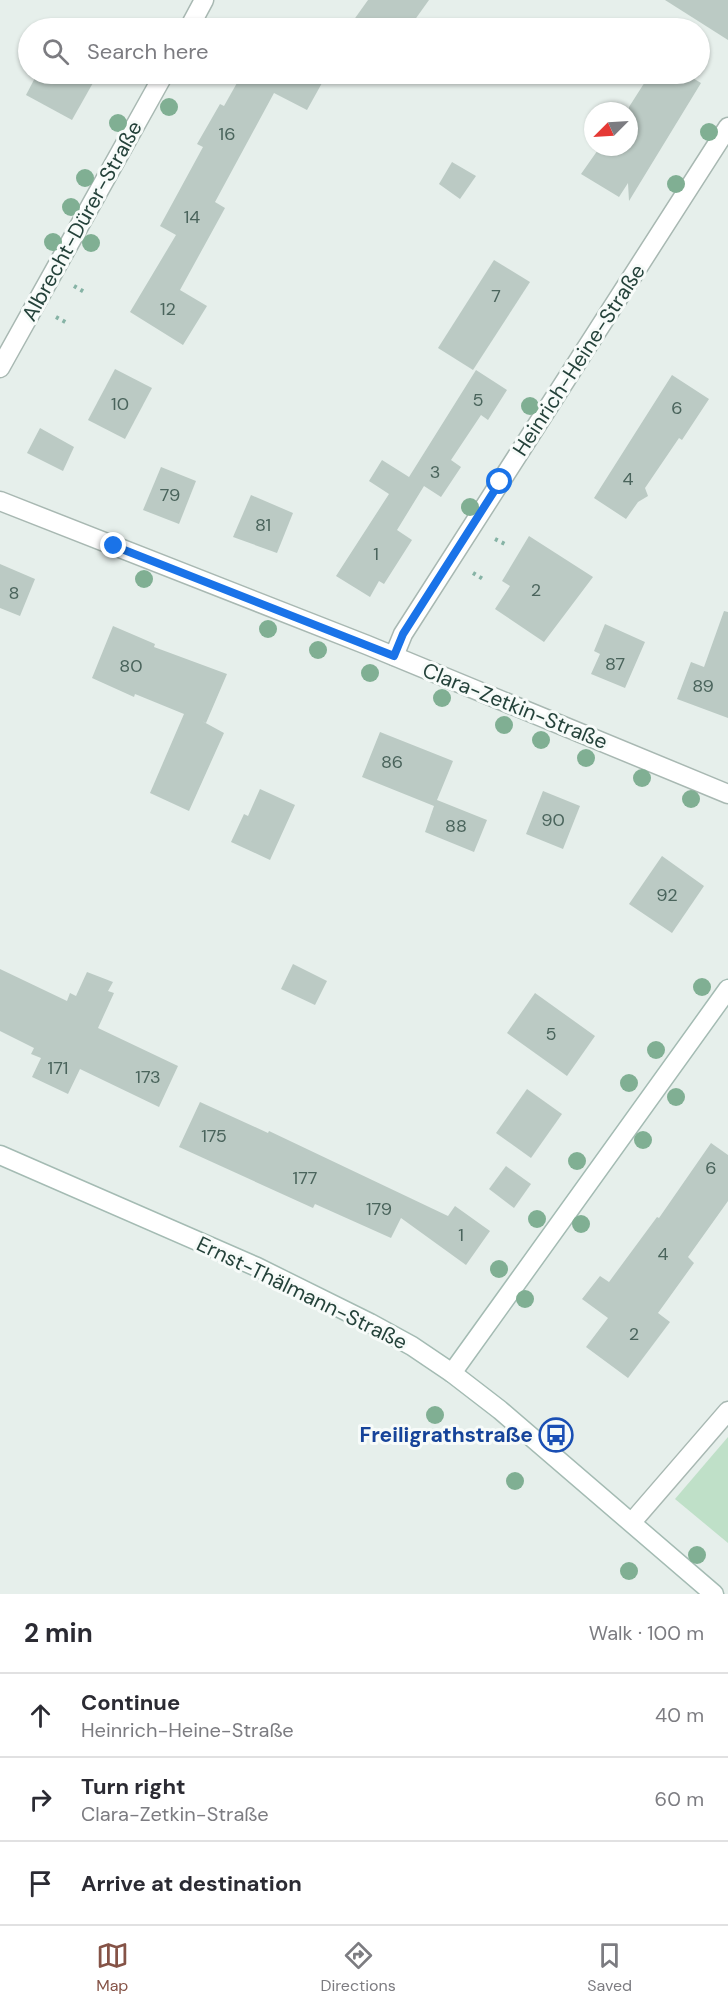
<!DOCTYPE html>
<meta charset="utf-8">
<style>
:root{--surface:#fff;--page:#f2f2f3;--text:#2b2b33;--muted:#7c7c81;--line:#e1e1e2;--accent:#855347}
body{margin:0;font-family:"DM Sans",sans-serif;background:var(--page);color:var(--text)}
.compass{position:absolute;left:584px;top:102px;width:54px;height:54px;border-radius:50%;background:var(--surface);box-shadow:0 2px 4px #0004;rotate:246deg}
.stop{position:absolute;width:18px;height:18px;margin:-14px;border:4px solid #1a73e8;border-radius:50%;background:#fff}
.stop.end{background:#1a73e8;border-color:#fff;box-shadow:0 2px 6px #0008}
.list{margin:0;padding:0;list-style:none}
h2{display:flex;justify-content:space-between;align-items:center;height:78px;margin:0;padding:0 24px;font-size:26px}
h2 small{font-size:20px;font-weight:400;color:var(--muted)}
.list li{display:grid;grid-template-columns:39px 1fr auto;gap:18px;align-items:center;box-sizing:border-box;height:84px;padding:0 24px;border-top:2px solid var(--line)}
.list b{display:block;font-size:22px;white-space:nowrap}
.list p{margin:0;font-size:20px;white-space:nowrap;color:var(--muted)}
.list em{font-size:20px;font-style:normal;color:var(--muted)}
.icon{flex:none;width:33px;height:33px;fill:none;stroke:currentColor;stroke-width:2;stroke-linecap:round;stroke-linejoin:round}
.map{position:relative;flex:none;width:728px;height:1594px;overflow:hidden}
.search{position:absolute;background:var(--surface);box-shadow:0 2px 4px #0004;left:18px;right:18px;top:18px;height:66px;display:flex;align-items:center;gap:15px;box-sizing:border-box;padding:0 21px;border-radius:33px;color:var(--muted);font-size:22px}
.sheet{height:330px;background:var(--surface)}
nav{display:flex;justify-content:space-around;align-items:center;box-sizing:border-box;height:84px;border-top:2px solid var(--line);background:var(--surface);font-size:16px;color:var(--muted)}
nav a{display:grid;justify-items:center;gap:3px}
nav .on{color:var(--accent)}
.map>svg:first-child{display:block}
.green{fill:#bfe0c8}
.building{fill:#bbcac4}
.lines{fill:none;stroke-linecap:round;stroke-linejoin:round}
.street-casing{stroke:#a8b8b2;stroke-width:21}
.secondary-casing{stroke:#a4bbb3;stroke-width:21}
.path{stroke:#86b3a5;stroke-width:4;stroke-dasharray:3 4.5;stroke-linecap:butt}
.street{stroke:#fff;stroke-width:18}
.secondary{stroke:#fff;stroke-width:18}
.tree{fill:#80af93}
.route{stroke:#1a73e8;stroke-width:8}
.labels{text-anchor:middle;stroke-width:6;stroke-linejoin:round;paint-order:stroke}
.number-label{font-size:18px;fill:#4a645c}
.street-label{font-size:21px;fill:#24423a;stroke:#f7fbf9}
.transit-label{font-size:21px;font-weight:bold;fill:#164399;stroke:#f7fbf9;text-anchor:end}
</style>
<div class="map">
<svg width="728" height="1594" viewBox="0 0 728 1594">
<rect width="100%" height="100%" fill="#e6efeb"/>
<polygon class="green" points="728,1437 728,1543 675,1499"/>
<g class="building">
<polygon points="368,0 429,0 409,28 348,28"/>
<polygon points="665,0 728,0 728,40"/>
<polygon points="37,74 98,74 72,120 26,95"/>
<polygon points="242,74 327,74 307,110 274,93 215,202 225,208 180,290 207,306 183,345 130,312 176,235 160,226 203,147 197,144 220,104 224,106"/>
<polygon points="650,74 686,74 701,83 629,201 628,183 619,197 581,174 600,147 629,147 629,107"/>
<polygon points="452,162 476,176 460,199 439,184"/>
<polygon points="494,260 530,282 473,370 438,348"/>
<polygon points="115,369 152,388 125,439 88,420"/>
<polygon points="476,370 507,390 488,420 481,415 451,460 461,467 441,497 424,486 397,530 412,540 384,584 379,581 370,597 336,576 389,494 369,481 382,460 409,477"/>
<polygon points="672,375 709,399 682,440 679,438 645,488 648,496 638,502 626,519 594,498"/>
<polygon points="40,428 74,447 63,471 27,453"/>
<polygon points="161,467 196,481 179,524 143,510"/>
<polygon points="251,495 293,513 277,553 233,537"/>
<polygon points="529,536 593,577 544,642 495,609 510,586 502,581"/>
<polygon points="0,564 35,579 20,616 0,608"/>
<polygon points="724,611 728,612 728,718 677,699 691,662 704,667"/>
<polygon points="605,624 645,642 625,688 591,674 600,654 594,651"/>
<polygon points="113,626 155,644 154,647 227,674 206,723 202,721 224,733 189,811 150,793 184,714 135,694 134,697 92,678"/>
<polygon points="380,732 453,761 437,800 487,820 474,852 425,832 434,806 362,777"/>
<polygon points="260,789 295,805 270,860 231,842 244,814 248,816"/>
<polygon points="543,791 580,806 563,849 526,834"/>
<polygon points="662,856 704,886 672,933 629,904"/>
<polygon points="293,964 327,981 315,1005 281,989"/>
<polygon points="0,969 67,1001 70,993 76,996 87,972 113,982 108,991 114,993 98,1028 178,1066 159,1107 80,1069 68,1094 32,1077 41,1058 31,1054 34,1048 0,1031"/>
<polygon points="535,993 595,1036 567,1076 507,1033"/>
<polygon points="527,1089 562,1114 531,1158 496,1133"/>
<polygon points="200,1102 268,1133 269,1131 448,1216 455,1206 490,1231 466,1265 401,1218 391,1238 315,1204 313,1208 179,1147"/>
<polygon points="711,1143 728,1155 728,1201 688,1257 694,1263 658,1313 670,1322 628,1378 586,1347 608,1318 582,1299 600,1276 609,1282 657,1217 659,1218"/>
<polygon points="506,1166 531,1184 514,1208 489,1189"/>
</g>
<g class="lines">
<g class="street-casing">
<g id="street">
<polyline points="189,28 204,0"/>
<polyline points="0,368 164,74"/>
<polyline points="0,501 367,645 728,794"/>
<polyline points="394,656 403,634 728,127"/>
<polyline points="632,1522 728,1411"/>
</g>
</g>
<g class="secondary-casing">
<g id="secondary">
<polyline points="0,1155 257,1267 370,1323 412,1346 452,1373 500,1410 714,1594"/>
<polyline points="452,1373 728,989"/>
</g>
</g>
<g class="path">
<polyline points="74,286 86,293"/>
<polyline points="56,317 69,324"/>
<polyline points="495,539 505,544"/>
<polyline points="473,573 483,579"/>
</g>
<use href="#street" class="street"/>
<use href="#secondary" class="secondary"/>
</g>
<g class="tree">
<circle cx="169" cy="107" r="9"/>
<circle cx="118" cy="123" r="9"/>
<circle cx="709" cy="132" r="9"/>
<circle cx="85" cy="178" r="9"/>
<circle cx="676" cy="184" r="9"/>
<circle cx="71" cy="207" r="9"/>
<circle cx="53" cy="242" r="9"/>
<circle cx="91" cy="243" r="9"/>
<circle cx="530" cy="406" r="9"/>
<circle cx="470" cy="507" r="9"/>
<circle cx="144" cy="579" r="9"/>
<circle cx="268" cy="629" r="9"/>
<circle cx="318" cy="650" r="9"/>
<circle cx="370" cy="673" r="9"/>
<circle cx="442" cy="698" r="9"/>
<circle cx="504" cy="725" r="9"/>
<circle cx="541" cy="740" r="9"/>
<circle cx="586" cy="758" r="9"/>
<circle cx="642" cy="778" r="9"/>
<circle cx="691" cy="799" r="9"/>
<circle cx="702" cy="987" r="9"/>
<circle cx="656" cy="1050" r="9"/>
<circle cx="629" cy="1083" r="9"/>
<circle cx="676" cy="1097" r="9"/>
<circle cx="643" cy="1140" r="9"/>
<circle cx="577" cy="1161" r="9"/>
<circle cx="537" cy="1219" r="9"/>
<circle cx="581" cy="1224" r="9"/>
<circle cx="499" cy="1269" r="9"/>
<circle cx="525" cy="1299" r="9"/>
<circle cx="435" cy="1415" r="9"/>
<circle cx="515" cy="1481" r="9"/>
<circle cx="697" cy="1555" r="9"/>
<circle cx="629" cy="1571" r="9"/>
</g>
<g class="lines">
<polyline class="route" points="114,546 394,656 403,634 500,482"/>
</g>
<defs>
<g id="bus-ring" transform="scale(1.725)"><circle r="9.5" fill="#f7fbf9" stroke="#1a4fb4" stroke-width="1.5"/><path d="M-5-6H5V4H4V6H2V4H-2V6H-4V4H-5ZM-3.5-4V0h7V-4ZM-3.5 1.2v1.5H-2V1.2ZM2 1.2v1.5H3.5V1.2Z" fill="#1a4fb4"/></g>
</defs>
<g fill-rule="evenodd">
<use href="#bus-ring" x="556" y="1435"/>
</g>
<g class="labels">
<g class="number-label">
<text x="227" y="140">16</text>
<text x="192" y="223">14</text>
<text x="496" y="302">7</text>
<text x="168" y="315">12</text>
<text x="478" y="406">5</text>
<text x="120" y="410">10</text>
<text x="677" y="414">6</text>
<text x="435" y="478">3</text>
<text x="628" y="485">4</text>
<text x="170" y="501">79</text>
<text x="263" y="531">81</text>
<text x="376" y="560">1</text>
<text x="536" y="596">2</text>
<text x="14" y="599">8</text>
<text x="615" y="670">87</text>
<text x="131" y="672">80</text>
<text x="703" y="692">89</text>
<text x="392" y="768">86</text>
<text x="553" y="826">90</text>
<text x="456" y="832">88</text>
<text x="667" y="901">92</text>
<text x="551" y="1040">5</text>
<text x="58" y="1074">171</text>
<text x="148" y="1083">173</text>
<text x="214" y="1142">175</text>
<text x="711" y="1174">6</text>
<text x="305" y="1184">177</text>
<text x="379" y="1215">179</text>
<text x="461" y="1241">1</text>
<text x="663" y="1260">4</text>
<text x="634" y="1340">2</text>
</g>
<g class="street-label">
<text transform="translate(82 221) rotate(-61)" y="7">Albrecht-Dürer-Straße</text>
<text transform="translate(579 360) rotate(-57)" y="7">Heinrich-Heine-Straße</text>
<text transform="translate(515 706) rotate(22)" y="7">Clara-Zetkin-Straße</text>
<text transform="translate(302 1293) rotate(26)" y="7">Ernst-Thälmann-Straße</text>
</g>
<g class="transit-label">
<text x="533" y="1442">Freiligrathstraße</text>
</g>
</g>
</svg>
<svg class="compass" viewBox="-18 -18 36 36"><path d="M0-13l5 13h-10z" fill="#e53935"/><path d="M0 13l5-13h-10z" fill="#7c7c81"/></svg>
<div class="stop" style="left:500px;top:482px"></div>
<div class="stop end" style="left:114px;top:546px"></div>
<div class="search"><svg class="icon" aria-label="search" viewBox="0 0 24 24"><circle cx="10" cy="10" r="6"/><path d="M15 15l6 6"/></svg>Search here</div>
</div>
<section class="sheet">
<h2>2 min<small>Walk · 100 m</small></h2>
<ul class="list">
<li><svg class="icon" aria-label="ahead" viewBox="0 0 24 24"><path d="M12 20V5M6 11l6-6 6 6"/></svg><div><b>Continue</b><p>Heinrich-Heine-Straße</p></div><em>40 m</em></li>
<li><svg class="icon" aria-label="right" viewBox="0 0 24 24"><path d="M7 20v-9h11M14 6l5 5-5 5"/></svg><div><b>Turn right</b><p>Clara-Zetkin-Straße</p></div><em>60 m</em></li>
<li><svg class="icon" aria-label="arrive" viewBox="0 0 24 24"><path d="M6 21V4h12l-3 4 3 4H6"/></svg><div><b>Arrive at destination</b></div></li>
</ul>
</section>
<nav>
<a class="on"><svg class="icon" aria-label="map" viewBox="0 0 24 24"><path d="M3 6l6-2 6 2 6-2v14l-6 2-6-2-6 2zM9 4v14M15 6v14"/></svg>Map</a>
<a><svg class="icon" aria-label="directions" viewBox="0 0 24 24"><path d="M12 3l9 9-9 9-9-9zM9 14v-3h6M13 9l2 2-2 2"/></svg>Directions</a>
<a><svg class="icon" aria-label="saved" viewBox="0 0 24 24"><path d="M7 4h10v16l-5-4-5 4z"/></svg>Saved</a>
</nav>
